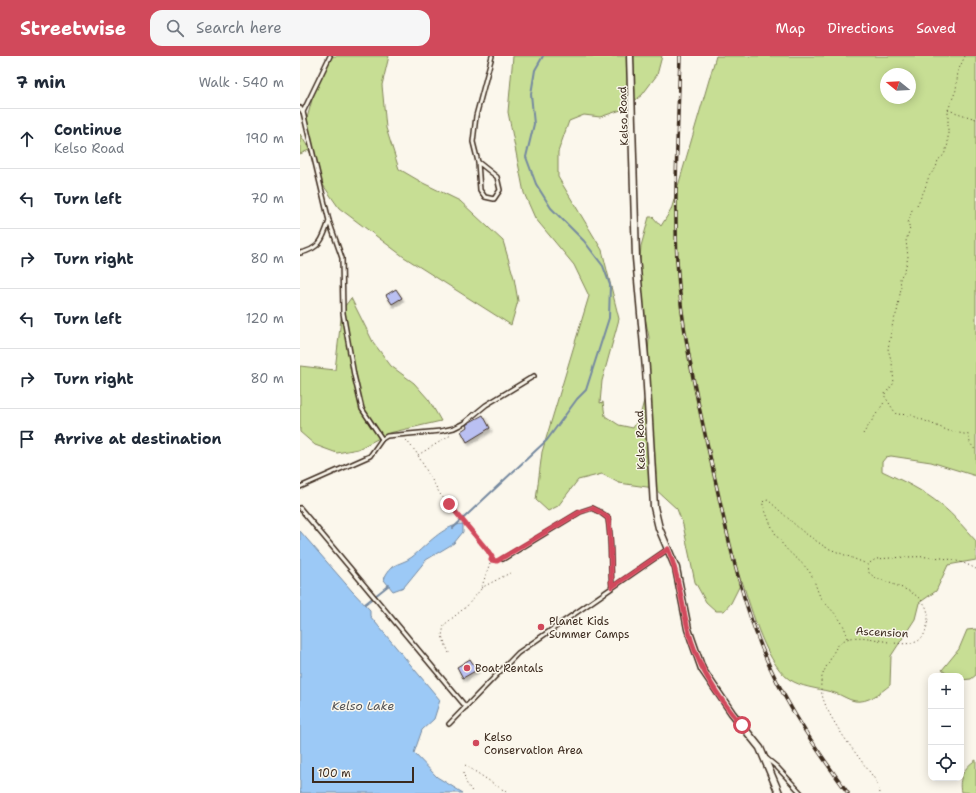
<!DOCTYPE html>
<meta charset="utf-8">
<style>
:root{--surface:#fff;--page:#f6f6f7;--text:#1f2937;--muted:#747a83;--line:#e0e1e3;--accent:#d1495b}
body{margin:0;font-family:"Shantell Sans",sans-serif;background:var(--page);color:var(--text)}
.controls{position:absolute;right:12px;bottom:12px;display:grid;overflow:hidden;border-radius:8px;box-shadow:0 2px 10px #0003}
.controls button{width:36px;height:36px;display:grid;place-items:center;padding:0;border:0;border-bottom:1px solid var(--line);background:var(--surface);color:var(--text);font:20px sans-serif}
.compass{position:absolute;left:580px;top:12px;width:36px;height:36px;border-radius:50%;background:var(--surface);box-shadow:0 2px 10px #0003;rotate:288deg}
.scale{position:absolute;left:12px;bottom:10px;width:102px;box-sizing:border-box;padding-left:4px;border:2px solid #3b2a1e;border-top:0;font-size:11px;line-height:14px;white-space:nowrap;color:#3b2a1e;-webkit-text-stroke:3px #fbf7ec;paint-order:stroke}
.stop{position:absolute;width:12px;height:12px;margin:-9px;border:3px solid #d1495b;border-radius:50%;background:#fff}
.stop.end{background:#d1495b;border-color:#fff;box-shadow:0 1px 4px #0008}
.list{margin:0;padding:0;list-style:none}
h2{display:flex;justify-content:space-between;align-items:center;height:52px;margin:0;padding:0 16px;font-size:17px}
h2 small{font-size:13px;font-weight:400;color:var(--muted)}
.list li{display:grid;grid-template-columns:26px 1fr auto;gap:12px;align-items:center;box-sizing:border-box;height:60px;padding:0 16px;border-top:1px solid var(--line)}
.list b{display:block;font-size:15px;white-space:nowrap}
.list p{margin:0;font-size:13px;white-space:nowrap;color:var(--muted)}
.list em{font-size:13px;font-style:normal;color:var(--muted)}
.icon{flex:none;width:22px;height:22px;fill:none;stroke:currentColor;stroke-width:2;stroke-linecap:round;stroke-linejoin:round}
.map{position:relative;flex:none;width:676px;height:737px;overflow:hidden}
header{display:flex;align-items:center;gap:24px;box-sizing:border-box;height:56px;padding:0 20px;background:var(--accent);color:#fff}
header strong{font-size:19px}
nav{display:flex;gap:22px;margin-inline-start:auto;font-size:14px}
.search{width:280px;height:36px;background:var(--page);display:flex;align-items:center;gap:10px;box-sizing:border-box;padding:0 14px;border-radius:12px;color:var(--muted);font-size:15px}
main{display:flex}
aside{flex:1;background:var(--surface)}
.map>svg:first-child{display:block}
.green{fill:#c7de94;stroke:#818459;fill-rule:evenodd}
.water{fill:#9cc9f6;stroke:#7589a0}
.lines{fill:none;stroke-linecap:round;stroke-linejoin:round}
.stream{stroke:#7589a0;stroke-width:2}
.building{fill:#bac0f2;stroke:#3b2a1e;filter:url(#shadow)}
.lane-casing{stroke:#3b2a1e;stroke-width:6}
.street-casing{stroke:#3b2a1e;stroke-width:9}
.path{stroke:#3b2a1e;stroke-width:1;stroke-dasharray:1 3;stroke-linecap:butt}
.lane{stroke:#fbf7ec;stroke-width:3}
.street{stroke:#fbf7ec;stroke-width:6}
.rail-casing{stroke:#3b2a1e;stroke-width:3.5}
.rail{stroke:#fbf7ec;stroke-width:2;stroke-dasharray:6;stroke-linecap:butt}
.route{stroke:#d1495b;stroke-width:5}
.poi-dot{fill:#d1495b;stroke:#fbf7ec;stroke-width:1.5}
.labels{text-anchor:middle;stroke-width:3;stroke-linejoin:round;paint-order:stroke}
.street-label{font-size:11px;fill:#3b2a1e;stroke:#fbf7ec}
.poi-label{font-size:11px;fill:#3b2a1e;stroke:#fbf7ec;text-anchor:start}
.water-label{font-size:12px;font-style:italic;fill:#535254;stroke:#fbf7ec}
</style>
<header>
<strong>Streetwise</strong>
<div class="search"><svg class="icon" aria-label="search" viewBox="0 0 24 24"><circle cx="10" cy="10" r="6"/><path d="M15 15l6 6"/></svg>Search here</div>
<nav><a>Map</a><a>Directions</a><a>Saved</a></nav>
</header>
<main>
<aside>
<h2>7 min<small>Walk · 540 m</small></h2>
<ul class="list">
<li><svg class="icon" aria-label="ahead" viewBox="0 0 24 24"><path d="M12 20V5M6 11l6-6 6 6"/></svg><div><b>Continue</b><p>Kelso Road</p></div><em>190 m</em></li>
<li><svg class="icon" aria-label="left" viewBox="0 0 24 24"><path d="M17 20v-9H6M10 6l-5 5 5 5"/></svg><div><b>Turn left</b></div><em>70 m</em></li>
<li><svg class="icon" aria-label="right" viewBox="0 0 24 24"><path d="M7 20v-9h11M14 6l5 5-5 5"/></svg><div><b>Turn right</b></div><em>80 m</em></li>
<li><svg class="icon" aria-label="left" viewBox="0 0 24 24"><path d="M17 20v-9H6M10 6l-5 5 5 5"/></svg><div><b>Turn left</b></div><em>120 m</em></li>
<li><svg class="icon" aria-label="right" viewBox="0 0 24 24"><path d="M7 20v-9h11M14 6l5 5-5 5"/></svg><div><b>Turn right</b></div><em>80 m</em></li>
<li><svg class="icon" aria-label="arrive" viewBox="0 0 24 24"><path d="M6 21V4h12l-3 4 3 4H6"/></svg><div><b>Arrive at destination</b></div></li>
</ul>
</aside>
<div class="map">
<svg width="676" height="737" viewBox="0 0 676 737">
<defs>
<filter id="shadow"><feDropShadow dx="2" dy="3.5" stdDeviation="1" flood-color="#0004"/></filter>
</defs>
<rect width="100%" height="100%" fill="#fbf7ec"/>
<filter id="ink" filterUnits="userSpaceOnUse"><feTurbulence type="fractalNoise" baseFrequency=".025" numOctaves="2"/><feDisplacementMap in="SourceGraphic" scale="8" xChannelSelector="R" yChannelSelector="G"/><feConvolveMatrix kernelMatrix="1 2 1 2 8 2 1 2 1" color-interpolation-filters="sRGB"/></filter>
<g filter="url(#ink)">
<g class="green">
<polygon points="28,0 89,0 82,29 86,72 99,113 123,127 160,145 203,185 214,222 218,245 211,269 104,201 39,152 21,126 9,94 0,98 0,78 9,93 6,66 13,40"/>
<path d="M 213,0 L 362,0 L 357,19 L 342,39 L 324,53 L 300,61 L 284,59 L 269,65 L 258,96 L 258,121 L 302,194 L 319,263 L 302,325 L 300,347 L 303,346 L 305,360 L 319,369 L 333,372 L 340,360 L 346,337 L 349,281 L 338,228 L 341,190 L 349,161 L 353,161 L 361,170 L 371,154 L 416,0 L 676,0 L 676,420 L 631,406 L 591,400 L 586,401 L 582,406 L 582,415 C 603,425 623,434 641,449 C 654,459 665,473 676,485 L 676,504 L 648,509 L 636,535 L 619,547 L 615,563 L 591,600 L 590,629 C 580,637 568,647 555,645 C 548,644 542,639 535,637 C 522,633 506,632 494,626 C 467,614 451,551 442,525 L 431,547 L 424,555 L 416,555 L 406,546 L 395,526 L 383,469 L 377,453 L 354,432 L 319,427 L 302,418 L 278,424 L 258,450 L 248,455 L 236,444 L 242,396 L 289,240 L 274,209 L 235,162 L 224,137 L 208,56 ZM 586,18 L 610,18 L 610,42 L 586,42 Z"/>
<polygon points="51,242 73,286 91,310 114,327 129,344 141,365 89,377 58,393 37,397 15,389 0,376 0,310 35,314 42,254"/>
<polygon points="676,573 676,619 671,623 661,624 661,620 650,620 642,614 659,593 667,574"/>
<path d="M 676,704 L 676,737 L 661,736 C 658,723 664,711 676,704 Z"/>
</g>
<g class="water">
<path d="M 163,468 L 163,476 L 154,487 L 126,504 L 104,531 L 93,535 L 84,524 C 85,519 88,515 92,511 C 98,507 106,506 112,501 C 126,490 143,469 163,468 Z"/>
<polygon points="0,475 52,535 70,554 70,560 140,644 134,663 122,674 114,697 137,721 163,737 0,737"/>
</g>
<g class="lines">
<g class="stream">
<polyline points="153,472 247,384 277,343 286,334 309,262 310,229 303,210 284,185 251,152 236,128 226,101 234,68 231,38 235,14 243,0"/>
<polyline points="65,548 89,529"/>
</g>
</g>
<g class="building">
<polygon points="96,233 102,242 92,248 86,239"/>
<polygon points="183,359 190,372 167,386 161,375 167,371 166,369 170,366"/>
<polygon points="170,603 177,614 163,622 157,611"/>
</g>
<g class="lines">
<g class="lane-casing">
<g id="lane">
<polyline points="0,52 3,56 29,165 42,202 43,257 54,319 62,353 82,383 70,400 0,431"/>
<polyline points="3,56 30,0"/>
<polyline points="178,106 197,121 200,134 194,143 185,141 180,134 178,106 173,86 176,60 192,0"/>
<path d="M 0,197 C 20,193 23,183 29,165"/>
<polyline points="82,383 87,380 141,375 154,372 164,367 186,349 234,320"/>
<polyline points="0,452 166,651"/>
<path d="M 203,503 L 280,456 L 292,452 L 300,456 L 308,462 C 312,485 310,508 312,531"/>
<polyline points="149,668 218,597 368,493"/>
<polyline points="466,702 477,711 501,737"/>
</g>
</g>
<g class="street-casing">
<polyline id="street" points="330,0 336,202 346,313 354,451 359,472 376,512 388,573 402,613 432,657 460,692 479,737"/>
</g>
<g class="path">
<polyline points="665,0 658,15 656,34 648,54 648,88 644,99 638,104 636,112 629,120 624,135 617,149 612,154 608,167 610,172 606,185 608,201 605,214 600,222 601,232 597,256 593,266 588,293 592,307 594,327 584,339 596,358 611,359 649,375 669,379 670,387 676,395"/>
<polyline points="648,54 676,63"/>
<polyline points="563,378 585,345"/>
<polyline points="106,384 116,396 140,438 192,501 181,533 167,550 144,569 142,580 149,597"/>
<polyline points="118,399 151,379"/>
<polyline points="181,532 210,517"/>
<path d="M 547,582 C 545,564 532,556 521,542 C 516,534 515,522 508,514 C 501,505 491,499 484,490 C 473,477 468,462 462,446 L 468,444 L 502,475 L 525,491 L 567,508"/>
<polyline points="165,709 208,737"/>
<polyline points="164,716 165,725 173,737"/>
<path d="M 580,737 L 576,725 C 560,701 523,660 521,632 C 520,621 525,613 530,604 C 534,595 537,587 547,583 C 569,576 593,593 616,586 C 623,583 626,576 627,569 C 635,536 594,531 573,520 L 569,517 L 568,508 L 576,503 C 608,501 647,496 676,513"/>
</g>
<use href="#lane" class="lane"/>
<use href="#street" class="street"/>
<g class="rail-casing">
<path id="rail" d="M 380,0 C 378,68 374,137 377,205 C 381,270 395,334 409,396 C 425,468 439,542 469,609 C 490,655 518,696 548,737"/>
</g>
<use href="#rail" class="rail"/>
</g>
</g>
<g class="lines" filter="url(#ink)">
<path class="route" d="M 149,448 L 188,495 L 192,501 L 191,504 L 197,505 L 280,456 L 292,452 L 300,456 L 308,462 C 312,485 310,508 312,531 L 368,493 C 379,519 381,546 388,573 C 397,610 417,641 442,669"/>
</g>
<g class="poi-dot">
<circle cx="241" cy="571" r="4"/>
<circle cx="167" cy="612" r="4"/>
<circle cx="176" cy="687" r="4"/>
</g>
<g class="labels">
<g class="street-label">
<text transform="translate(323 60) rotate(-92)" y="4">Kelso Road</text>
<text transform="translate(340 384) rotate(-92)" y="4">Kelso Road</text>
<text transform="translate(582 576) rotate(3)" y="4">Ascension</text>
</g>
<g class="poi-label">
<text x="249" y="569">Planet Kids<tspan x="249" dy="13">Summer Camps</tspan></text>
<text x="175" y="616">Boat Rentals</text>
<text x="184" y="685">Kelso<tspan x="184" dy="13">Conservation Area</tspan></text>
</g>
<g class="water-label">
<text x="63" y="654">Kelso Lake</text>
</g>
</g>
</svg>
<div class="controls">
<button>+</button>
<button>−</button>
<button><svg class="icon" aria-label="locate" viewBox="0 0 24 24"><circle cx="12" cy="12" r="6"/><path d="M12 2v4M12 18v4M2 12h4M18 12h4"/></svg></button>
</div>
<svg class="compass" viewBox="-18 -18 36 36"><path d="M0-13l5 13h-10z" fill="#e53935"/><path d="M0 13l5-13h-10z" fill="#747a83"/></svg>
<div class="scale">100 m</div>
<div class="stop" style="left:442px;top:669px"></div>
<div class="stop end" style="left:149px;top:448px"></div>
</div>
</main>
